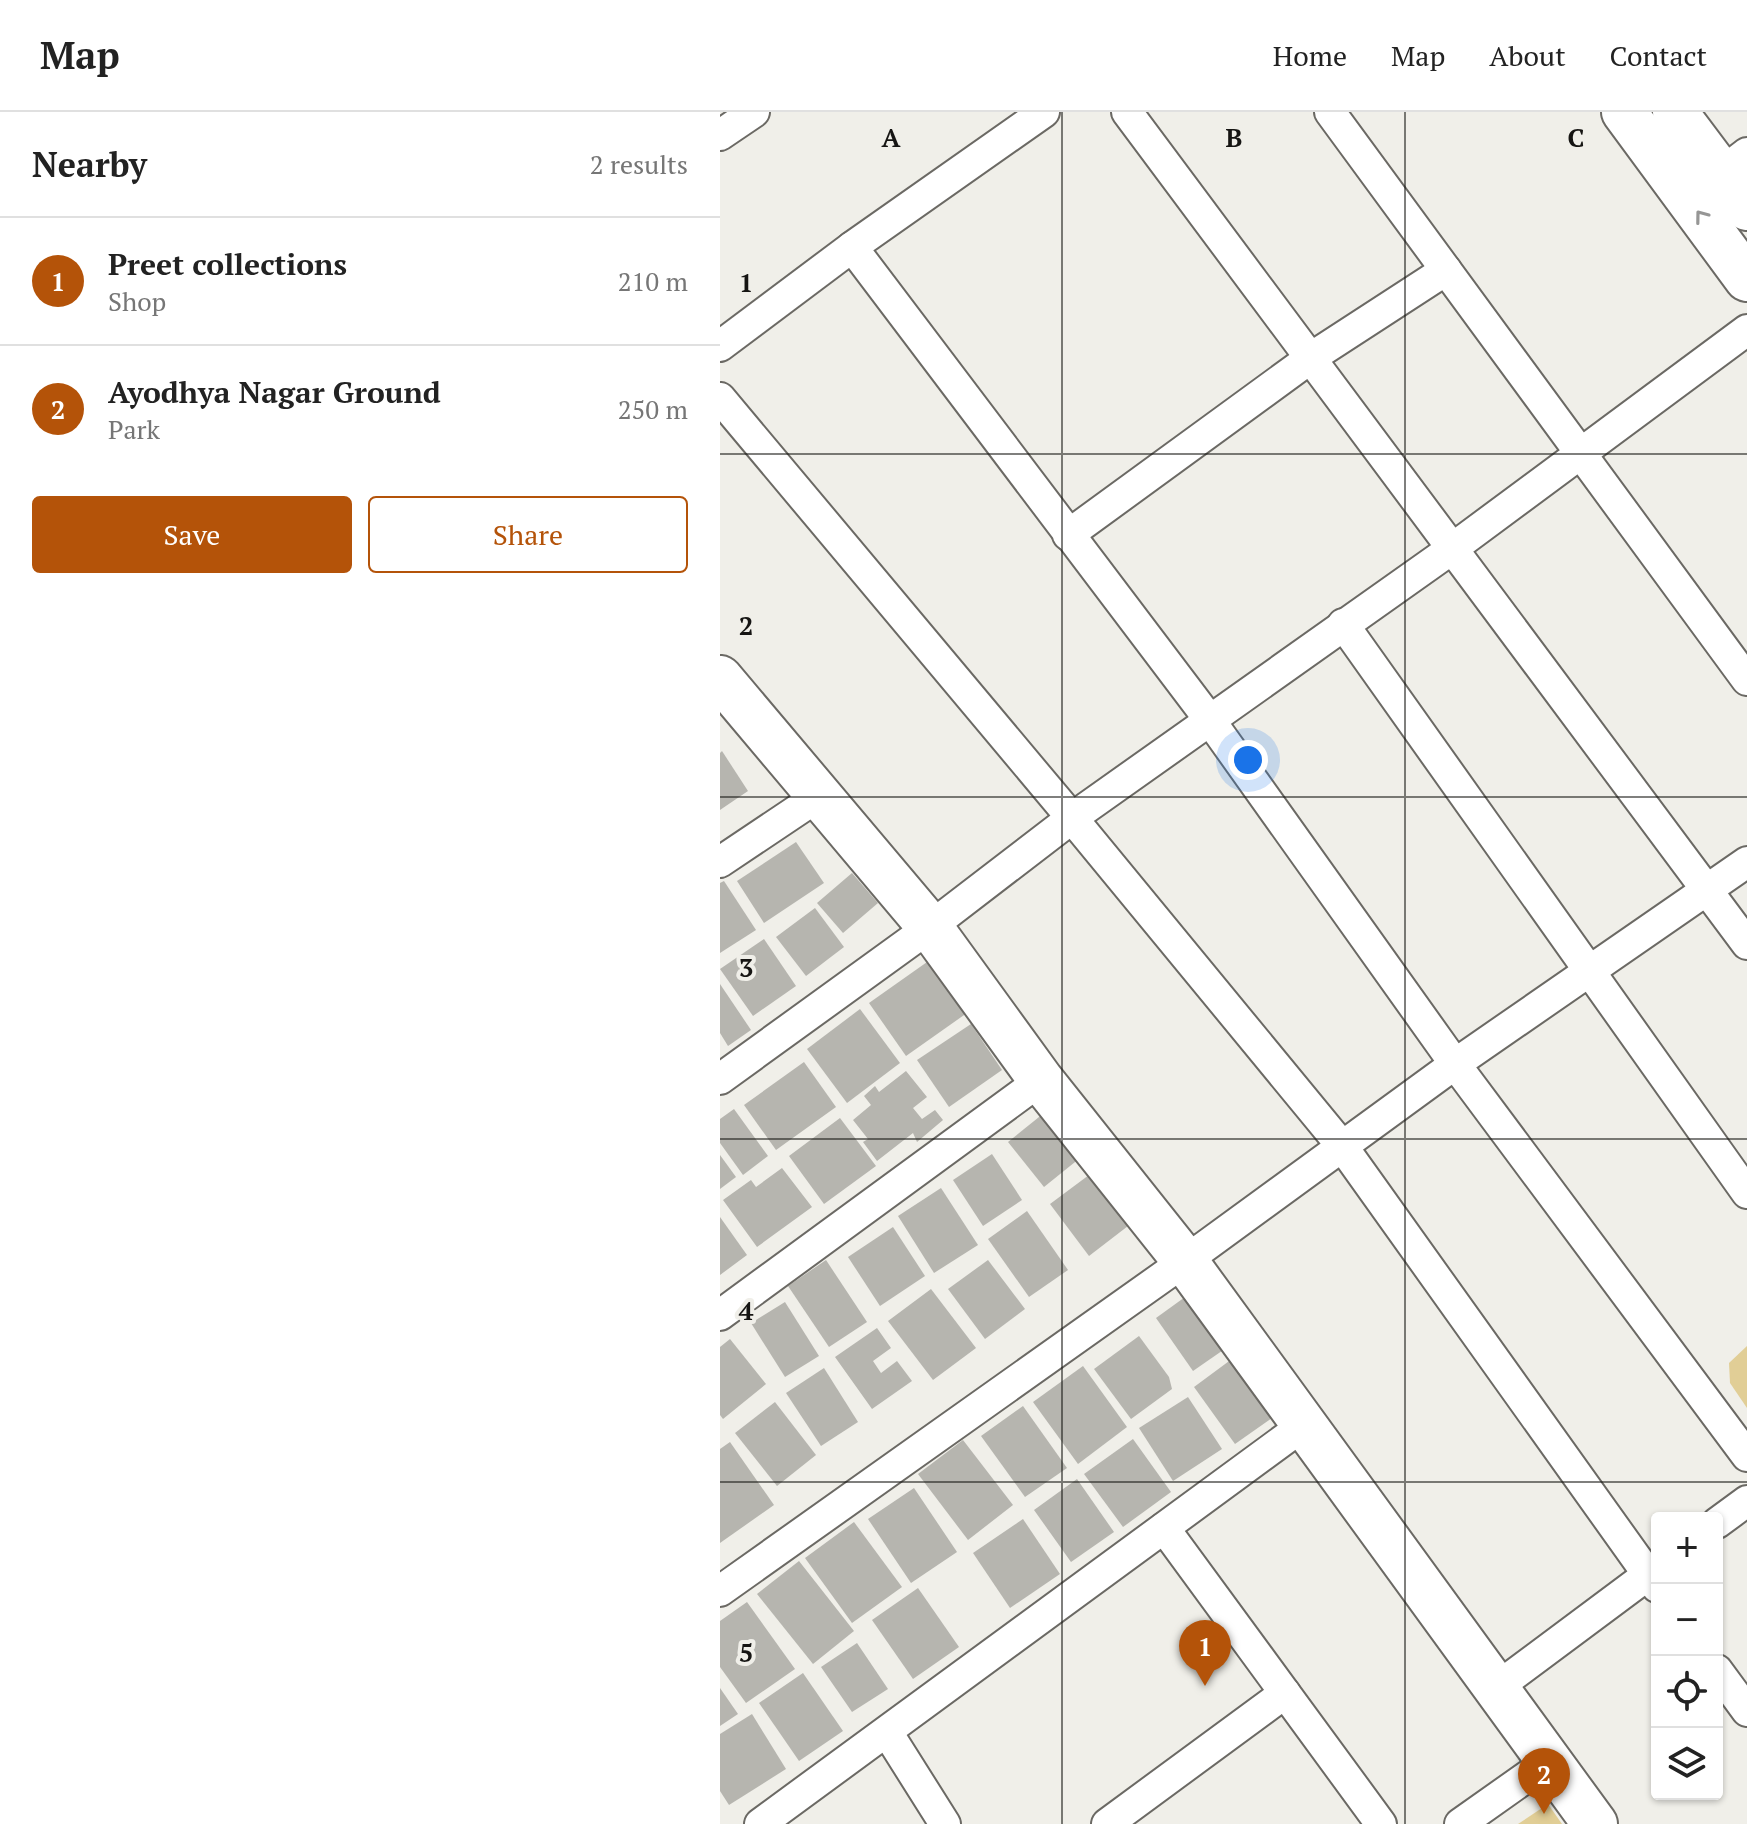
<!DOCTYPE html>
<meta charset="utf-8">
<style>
:root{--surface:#fff;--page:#f2f2f2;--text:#222;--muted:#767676;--line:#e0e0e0;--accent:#b45309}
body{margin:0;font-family:"PT Serif",serif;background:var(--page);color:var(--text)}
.controls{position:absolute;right:24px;bottom:24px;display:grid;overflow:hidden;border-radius:8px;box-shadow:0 2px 6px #0004}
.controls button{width:72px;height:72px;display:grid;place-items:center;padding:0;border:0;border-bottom:2px solid var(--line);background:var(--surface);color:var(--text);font:40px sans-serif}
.you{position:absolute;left:528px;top:648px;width:28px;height:28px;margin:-20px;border:6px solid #fff;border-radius:50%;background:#1a73e8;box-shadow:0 0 0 12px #1a73e833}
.badge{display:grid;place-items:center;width:52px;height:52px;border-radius:50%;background:var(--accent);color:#fff;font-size:26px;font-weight:700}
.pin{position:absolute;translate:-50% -66px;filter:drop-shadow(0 2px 4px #0008)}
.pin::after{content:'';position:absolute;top:42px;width:28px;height:24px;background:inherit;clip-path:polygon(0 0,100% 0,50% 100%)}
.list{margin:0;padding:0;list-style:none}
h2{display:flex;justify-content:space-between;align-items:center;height:104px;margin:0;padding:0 32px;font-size:34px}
h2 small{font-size:26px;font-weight:400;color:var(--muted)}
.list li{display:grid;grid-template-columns:52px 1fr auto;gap:24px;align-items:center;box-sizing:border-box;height:128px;padding:0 32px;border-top:2px solid var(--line)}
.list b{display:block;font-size:30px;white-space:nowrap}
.list p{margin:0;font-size:26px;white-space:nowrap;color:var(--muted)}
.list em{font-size:26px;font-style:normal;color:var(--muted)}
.actions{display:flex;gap:16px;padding:24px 32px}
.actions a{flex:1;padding:18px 0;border:2px solid var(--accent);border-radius:8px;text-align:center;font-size:28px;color:var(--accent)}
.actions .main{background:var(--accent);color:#fff}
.icon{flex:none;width:44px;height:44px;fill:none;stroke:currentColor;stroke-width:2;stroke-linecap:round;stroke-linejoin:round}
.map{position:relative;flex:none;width:1027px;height:1712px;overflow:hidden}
header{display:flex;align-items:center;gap:48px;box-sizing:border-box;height:112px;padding:0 40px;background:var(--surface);border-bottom:2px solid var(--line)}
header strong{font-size:38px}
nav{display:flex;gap:44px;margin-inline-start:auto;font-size:28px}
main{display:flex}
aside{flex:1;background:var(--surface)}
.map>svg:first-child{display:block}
.green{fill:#e1ce96}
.building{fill:#b6b5af}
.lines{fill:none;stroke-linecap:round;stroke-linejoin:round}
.street-casing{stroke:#6b6964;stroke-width:34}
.secondary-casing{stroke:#6b6964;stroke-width:48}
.street{stroke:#fff;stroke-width:30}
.secondary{stroke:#fff;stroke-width:44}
.oneway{stroke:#969695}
.grid{fill:none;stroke:#161513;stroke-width:2;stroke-opacity:0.55}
.grid-label{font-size:26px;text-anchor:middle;font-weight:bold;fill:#161513;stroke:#f0efe9;stroke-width:8;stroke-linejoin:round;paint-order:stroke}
</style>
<header>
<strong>Map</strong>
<nav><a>Home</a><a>Map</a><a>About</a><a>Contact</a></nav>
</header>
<main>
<aside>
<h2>Nearby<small>2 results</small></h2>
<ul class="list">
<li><span class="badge">1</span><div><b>Preet collections</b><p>Shop</p></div><em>210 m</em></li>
<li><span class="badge">2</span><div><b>Ayodhya Nagar Ground</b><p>Park</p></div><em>250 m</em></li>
</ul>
<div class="actions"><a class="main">Save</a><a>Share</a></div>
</aside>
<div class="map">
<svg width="1027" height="1712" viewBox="0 0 1027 1712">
<rect width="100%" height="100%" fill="#f0efe9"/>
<g class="green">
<polygon points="1027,1234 1027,1296 1010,1271 1009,1251"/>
<polygon points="828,1692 842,1712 798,1712"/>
</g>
<g class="building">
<polygon points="2,639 28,679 0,698 0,641"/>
<polygon points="76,730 104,771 44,811 17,769"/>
<polygon points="132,761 158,791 123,821 97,791"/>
<polygon points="4,769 36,818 0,841 0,771"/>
<polygon points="95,796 124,835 86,864 56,825"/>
<polygon points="44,827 76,874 33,904 0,857"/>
<polygon points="217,843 254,896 186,944 149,891"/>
<polygon points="0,872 31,918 8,934 0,921"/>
<polygon points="140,897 180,951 127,991 87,937"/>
<polygon points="251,912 282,958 229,995 197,948"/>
<polygon points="84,950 116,995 56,1038 24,993"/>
<polygon points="186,959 207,985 193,996 202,1007 215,998 223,1008 197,1030 193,1021 157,1049 143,1030 148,1027 133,1008 151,993 144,984 155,974 159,980"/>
<polygon points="14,997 48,1044 23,1063 0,1031 0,1007"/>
<polygon points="324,1001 360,1046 324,1075 288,1030"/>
<polygon points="120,1006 156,1054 104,1092 69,1044"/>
<polygon points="272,1042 302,1088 263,1114 233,1068"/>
<polygon points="0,1043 16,1065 0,1077"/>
<polygon points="62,1056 92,1095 37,1135 3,1088 31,1068 36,1075"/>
<polygon points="369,1063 408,1114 369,1144 330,1092"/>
<polygon points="221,1076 258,1133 214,1161 178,1104"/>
<polygon points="307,1099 348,1158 309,1185 268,1127"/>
<polygon points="0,1105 27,1143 0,1163"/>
<polygon points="173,1115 205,1164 160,1194 128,1145"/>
<polygon points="106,1148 147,1210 109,1235 68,1174"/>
<polygon points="268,1148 305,1197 265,1227 228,1177"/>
<polygon points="211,1177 256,1236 213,1268 168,1209"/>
<polygon points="472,1180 509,1234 473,1259 436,1206"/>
<polygon points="65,1190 99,1244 65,1265 31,1211"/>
<polygon points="157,1216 171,1236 153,1249 161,1261 177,1249 192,1269 152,1297 115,1245"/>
<polygon points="419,1224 449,1265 452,1277 411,1307 374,1257"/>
<polygon points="10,1227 46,1272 3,1307 0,1303 0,1235"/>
<polygon points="520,1241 562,1299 515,1332 474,1275"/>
<polygon points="363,1254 407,1315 358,1352 313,1290"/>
<polygon points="104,1256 138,1310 101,1334 66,1281"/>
<polygon points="468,1285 502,1337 453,1369 419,1316"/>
<polygon points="55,1290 96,1343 57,1374 15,1321"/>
<polygon points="303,1294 347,1356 305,1385 261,1324"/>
<polygon points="413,1327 451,1380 403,1415 364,1362"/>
<polygon points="243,1328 293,1393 248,1428 198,1362"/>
<polygon points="10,1330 54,1393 0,1431 0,1337"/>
<polygon points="357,1367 394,1420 351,1450 314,1398"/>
<polygon points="194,1376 237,1440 191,1471 148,1407"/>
<polygon points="303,1407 340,1462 290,1496 253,1441"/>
<polygon points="134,1410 182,1475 132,1511 85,1446"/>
<polygon points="79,1449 134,1519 93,1552 37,1482"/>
<polygon points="198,1476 239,1535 193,1567 152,1508"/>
<polygon points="27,1490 75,1557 26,1591 0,1555 0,1509"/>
<polygon points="137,1531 168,1577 132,1600 101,1555"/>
<polygon points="83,1561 123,1619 79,1649 39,1591"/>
<polygon points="0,1576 18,1602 0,1614"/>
<polygon points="32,1602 66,1657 9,1693 0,1679 0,1622"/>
</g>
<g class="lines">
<g class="street-casing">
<g id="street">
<polyline points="324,0 132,135 489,607 735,952 1027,1344"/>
<polyline points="407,0 1027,832"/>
<polyline points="610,0 1027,568"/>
<polyline points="0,23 34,0"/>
<polyline points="1001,61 1027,41"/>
<polyline points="0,234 132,135"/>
<polyline points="0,286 352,706 622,1034 937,1475"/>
<polyline points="348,423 592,245 726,158"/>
<polyline points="623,512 1027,1081"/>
<polyline points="0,750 100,683"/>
<polyline points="0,967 210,815 352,706 733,436 1027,218"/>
<polyline points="0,1203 321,968"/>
<polyline points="997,1411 1027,1389"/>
<polyline points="444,1416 565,1581"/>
<polyline points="0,1479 465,1149 735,952 1027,750"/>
<polyline points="997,1558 1027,1599"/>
<polyline points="776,1576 937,1456"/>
<polyline points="167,1620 225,1712"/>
<polyline points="40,1712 584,1313"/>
<polyline points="387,1712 565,1581 661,1712"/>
<polyline points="740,1712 829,1649"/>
</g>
</g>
<g class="secondary-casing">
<g id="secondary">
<polyline points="904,0 1027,167"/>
<polyline points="955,0 1027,96"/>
<polyline points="0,566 210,815 321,968 465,1149 875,1712"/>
</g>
</g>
<use href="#street" class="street"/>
<use href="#secondary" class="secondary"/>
</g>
<defs><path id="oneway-chevron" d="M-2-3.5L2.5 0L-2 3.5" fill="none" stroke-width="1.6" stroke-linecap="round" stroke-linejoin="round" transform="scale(2)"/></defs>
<use class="oneway" href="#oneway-chevron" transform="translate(981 104) rotate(-127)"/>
<path class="grid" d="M 342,0 L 342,1712M 685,0 L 685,1712M 0,342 L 1027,342M 0,685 L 1027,685M 0,1027 L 1027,1027M 0,1370 L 1027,1370"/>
<g class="grid-label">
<text x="171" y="35">A</text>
<text x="514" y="35">B</text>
<text x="856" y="35">C</text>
<text x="26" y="180">1</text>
<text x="26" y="523">2</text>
<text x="26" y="865">3</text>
<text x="26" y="1208">4</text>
<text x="26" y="1550">5</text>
</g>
</svg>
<div class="controls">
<button>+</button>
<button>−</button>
<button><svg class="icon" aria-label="locate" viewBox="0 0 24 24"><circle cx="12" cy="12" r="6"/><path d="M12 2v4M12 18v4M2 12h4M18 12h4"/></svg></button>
<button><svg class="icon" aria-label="layers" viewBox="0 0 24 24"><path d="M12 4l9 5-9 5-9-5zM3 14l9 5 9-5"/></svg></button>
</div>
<div class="you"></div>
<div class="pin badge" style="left:485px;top:1574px">1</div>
<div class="pin badge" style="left:824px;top:1702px">2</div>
</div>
</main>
